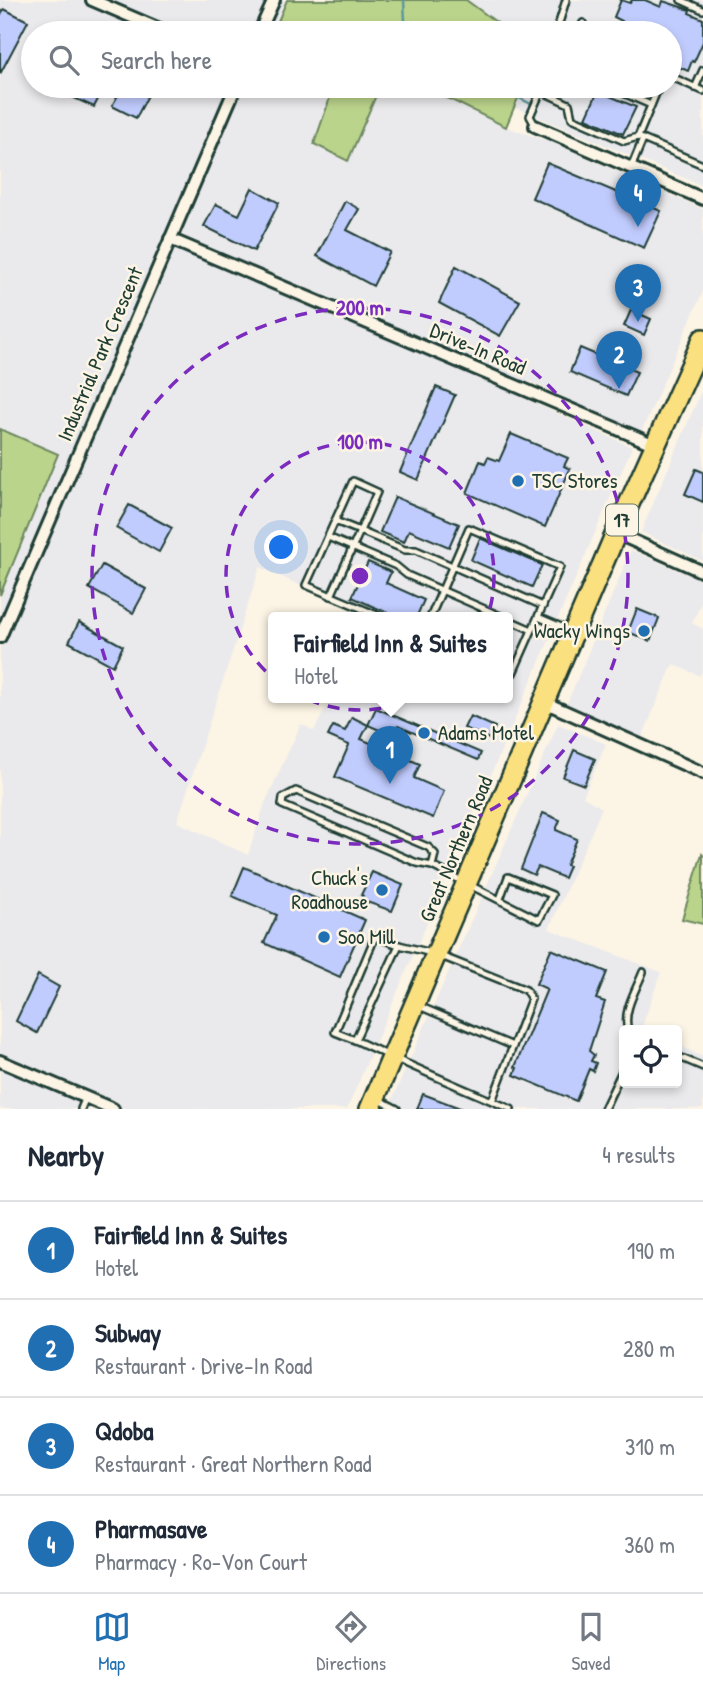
<!DOCTYPE html>
<meta charset="utf-8">
<style>
:root{--surface:#fff;--page:#f2f2f3;--text:#1f2937;--muted:#747a83;--line:#e0e1e3;--accent:#1f6fb2}
body{margin:0;font-family:"Patrick Hand",sans-serif;background:var(--page);color:var(--text)}
.controls{position:absolute;right:21px;bottom:21px;display:grid;overflow:hidden;border-radius:7px;box-shadow:0 4px 10px #0003}
.controls button{width:63px;height:63px;display:grid;place-items:center;padding:0;border:0;border-bottom:2px solid var(--line);background:var(--surface);color:var(--text);font:35px sans-serif}
.you{position:absolute;left:282px;top:548px;width:24px;height:24px;margin:-18px;border:5px solid #fff;border-radius:50%;background:#1a73e8;box-shadow:0 0 0 10px #1a73e833}
.badge{display:grid;place-items:center;width:46px;height:46px;border-radius:50%;background:var(--accent);color:#fff;font-size:23px;font-weight:700}
.pin{position:absolute;translate:-50% -58px;filter:drop-shadow(0 2px 4px #0008)}
.pin::after{content:'';position:absolute;top:37px;width:24px;height:21px;background:inherit;clip-path:polygon(0 0,100% 0,50% 100%)}
.popup{position:absolute;left:268px;top:612px;width:245px;height:91px;box-sizing:border-box;display:grid;place-content:center;border-radius:7px;background:var(--surface);filter:drop-shadow(0 2px 5px #0005);font-size:23px;white-space:nowrap;color:var(--muted)}
.popup b{font-size:26px;color:var(--text)}
.popup::after{content:'';position:absolute;left:50%;top:100%;margin-left:-14px;border:14px solid transparent;border-top-color:var(--surface)}
.list{margin:0;padding:0;list-style:none}
h2{display:flex;justify-content:space-between;align-items:center;height:91px;margin:0;padding:0 28px;font-size:30px}
h2 small{font-size:23px;font-weight:400;color:var(--muted)}
.list li{display:grid;grid-template-columns:46px 1fr auto;gap:21px;align-items:center;box-sizing:border-box;height:98px;padding:0 28px;border-top:2px solid var(--line)}
.list b{display:block;font-size:26px;white-space:nowrap}
.list p{margin:0;font-size:23px;white-space:nowrap;color:var(--muted)}
.list em{font-size:23px;font-style:normal;color:var(--muted)}
.icon{flex:none;width:38px;height:38px;fill:none;stroke:currentColor;stroke-width:2;stroke-linecap:round;stroke-linejoin:round}
.map{position:relative;flex:none;width:703px;height:1109px;overflow:hidden}
.search{position:absolute;background:var(--surface);box-shadow:0 4px 10px #0003;left:21px;right:21px;top:21px;height:77px;display:flex;align-items:center;gap:18px;box-sizing:border-box;padding:0 24px;border-radius:38px;color:var(--muted);font-size:26px}
.sheet{height:483px;background:var(--surface)}
nav{display:flex;justify-content:space-around;align-items:center;box-sizing:border-box;height:98px;border-top:2px solid var(--line);background:var(--surface);font-size:19px;color:var(--muted)}
nav a{display:grid;justify-items:center;gap:4px}
nav .on{color:var(--accent)}
.map>svg:first-child{display:block}
.built{fill:#eae9ec;fill-rule:evenodd}
.green{fill:#bbd48b;stroke:#6d8860;stroke-width:2}
.lines{fill:none;stroke-linecap:round;stroke-linejoin:round}
.stream{stroke:#5d989e;stroke-width:2.5}
.building{fill:#c1ccfe;stroke:#1f3d34;stroke-width:2}
.lane-casing{stroke:#1f3d34;stroke-width:10}
.street-casing{stroke:#1f3d34;stroke-width:16}
.highway-casing{stroke:#1f3d34;stroke-width:24}
.lane{stroke:#fcf5e5;stroke-width:5}
.street{stroke:#fcf5e5;stroke-width:10}
.highway{stroke:#fbe080;stroke-width:19}
.ring{fill:none;stroke:#7b2cbf;stroke-width:3.5;stroke-dasharray:12 9}
.poi-dot{fill:#1f6fb2;stroke:#fcf5e5;stroke-width:2.5}
.labels{text-anchor:middle;stroke-width:5;stroke-linejoin:round;paint-order:stroke}
.shield{fill:#fcf5e5;stroke:#617469;stroke-width:2}
.shield-label{font-size:19px;font-weight:bold;fill:#1f3d34}
.street-label{font-size:21px;fill:#1f3d34;stroke:#fcf5e5}
.poi-label{font-size:21px;fill:#1f3d34;stroke:#fcf5e5;text-anchor:start}
.centre{fill:#7b2cbf;stroke:#fcf5e5;stroke-width:3.5}
.ring-label{font-size:21px;text-anchor:middle;font-weight:bold;fill:#7b2cbf;stroke:#fcf5e5;stroke-width:5;stroke-linejoin:round;paint-order:stroke}
</style>
<div class="map">
<svg width="703" height="1109" viewBox="0 0 703 1109">
<rect width="100%" height="100%" fill="#fcf5e5"/>
<filter id="ink" filterUnits="userSpaceOnUse"><feTurbulence type="fractalNoise" baseFrequency=".0143" numOctaves="2"/><feDisplacementMap in="SourceGraphic" scale="14" xChannelSelector="R" yChannelSelector="G"/><feConvolveMatrix kernelMatrix="1 2 1 2 8 2 1 2 1" color-interpolation-filters="sRGB"/></filter>
<g filter="url(#ink)">
<g class="built">
<path d="M 0,0 L 287,0 L 273,33 L 33,33 L 33,86 L 319,86 L 332,92 L 347,161 L 380,86 L 423,86 L 506,127 L 551,142 L 703,209 L 703,291 L 641,433 L 529,381 L 519,396 L 632,447 L 347,1109 L 0,1109 ZM 260,567 L 372,618 L 507,618 L 507,698 L 331,698 L 314,731 L 301,724 L 265,803 L 248,855 L 177,822 Z"/>
<polygon points="466,0 703,0 703,186 514,107 523,86 670,86 670,33 511,33"/>
<polygon points="703,387 703,561 641,532"/>
<polygon points="631,550 703,581 703,599 692,623 703,629 703,668 700,676 673,664 641,740 566,706"/>
<polygon points="558,724 606,744 583,797 602,808 549,929 661,972 642,1027 648,1030 624,1030 624,1083 677,1083 677,1044 703,1057 703,1109 388,1109"/>
</g>
<g class="green">
<polygon points="287,0 466,0 511,33 273,33"/>
<polygon points="319,86 380,86 348,161 314,144 332,92"/>
<polygon points="423,86 523,86 506,127"/>
<polygon points="0,429 58,454 0,595"/>
<polygon points="702,854 703,855 703,924 682,919"/>
</g>
<g class="lines">
<g class="stream">
<polyline points="404,0 405,22 416,33"/>
<polyline points="496,86 531,104"/>
</g>
</g>
<g class="building">
<polygon points="621,0 630,3 632,0 645,0 661,7 663,1 690,10 689,13 703,19 703,42 694,62 692,61 688,71 670,63 670,33 617,33 622,21 614,17"/>
<polygon points="4,9 28,21 0,74 0,16"/>
<polygon points="78,86 105,86 94,107 72,97"/>
<polygon points="123,86 153,86 136,118 112,106"/>
<polygon points="598,91 636,107 623,134 586,118"/>
<polygon points="547,163 661,211 644,248 532,198"/>
<polygon points="252,188 279,203 254,251 204,226 216,204 239,215"/>
<polygon points="345,201 359,209 347,230 390,252 373,286 317,256"/>
<polygon points="456,266 520,301 500,336 439,303"/>
<polygon points="631,310 651,319 644,335 624,326"/>
<polygon points="580,348 637,372 626,396 570,372"/>
<polygon points="436,387 455,395 418,480 400,472"/>
<polygon points="511,434 568,458 564,466 570,469 545,527 467,493 480,461 485,463 488,457 499,461"/>
<polygon points="696,469 703,472 703,502 685,494"/>
<polygon points="395,497 459,524 449,547 409,530 404,542 380,532"/>
<polygon points="129,505 172,528 159,552 116,528"/>
<polygon points="480,538 542,565 532,587 471,560"/>
<polygon points="368,562 391,572 386,583 424,600 416,618 399,618 352,597"/>
<polygon points="102,565 146,589 133,613 89,588"/>
<polygon points="637,609 659,618 650,641 628,632"/>
<polygon points="79,622 123,646 113,666 69,642"/>
<polygon points="376,708 481,753 478,760 398,726 393,736 368,725"/>
<polygon points="470,716 495,727 489,739 464,728"/>
<polygon points="352,717 368,725 361,739 420,764 414,778 444,791 433,818 335,777 349,745 328,736 333,726 345,731"/>
<polygon points="574,750 595,759 584,785 563,777"/>
<polygon points="543,813 560,820 556,830 577,839 566,865 569,866 564,878 538,867 534,875 521,869"/>
<polygon points="244,867 365,920 340,977 264,943 277,915 232,896"/>
<polygon points="372,872 403,885 392,911 361,900 363,896 361,895"/>
<polygon points="551,949 607,972 596,999 605,1002 589,1051 594,1055 591,1061 596,1063 593,1071 589,1069 576,1101 514,1075 517,1068 515,1067 547,989 536,984"/>
<polygon points="38,975 59,987 37,1033 16,1021"/>
<polygon points="423,1094 460,1108 459,1109 417,1109"/>
</g>
<g class="lines">
<g class="lane-casing">
<g id="lane">
<polyline points="681,0 703,10"/>
<polyline points="556,33 566,0"/>
<polyline points="578,33 583,23"/>
<polyline points="605,33 606,32"/>
<polyline points="670,76 703,91"/>
<polyline points="607,86 651,105"/>
<polyline points="695,88 703,70"/>
<polyline points="535,125 530,116 541,91 569,104 572,118 624,141 638,137 703,165"/>
<polyline points="638,137 659,86"/>
<polyline points="631,168 643,139"/>
<polyline points="335,521 360,531 377,492 353,481 306,585 384,618"/>
<polyline points="328,537 396,566 407,575 505,618"/>
<polyline points="331,596 360,531 405,550 416,550 543,606"/>
<polyline points="538,617 571,631"/>
<polyline points="430,618 469,528 560,567 513,673 507,671"/>
<polyline points="507,619 532,630"/>
<polyline points="432,866 417,863 282,805 283,798 296,791 428,847 435,854 432,866 539,920 552,895 508,877 500,899"/>
<polyline points="419,1006 513,1046"/>
<path d="M 628,1030 C 622,1012 636,990 643,972"/>
<polyline points="355,1040 335,1032 375,937 399,945"/>
<polyline points="677,1056 703,1067"/>
<polyline points="378,1099 397,1109"/>
<path d="M 492,1101 L 531,999 L 526,990 L 436,954 L 399,945 L 355,1040 C 406,1064 459,1087 511,1109"/>
<polyline points="81,1109 86,1097"/>
<polyline points="604,1109 624,1067"/>
</g>
</g>
<g class="street-casing">
<g id="street">
<polyline points="92,0 169,33"/>
<polyline points="259,33 274,0"/>
<polyline points="535,126 703,199"/>
<polyline points="170,239 655,445"/>
<polyline points="616,533 703,572"/>
<polyline points="0,637 236,86"/>
<polyline points="544,702 703,773"/>
<polyline points="0,1061 113,1109"/>
</g>
</g>
<g class="highway-casing">
<polyline id="highway" points="370,1109 616,533 703,339"/>
</g>
<use href="#lane" class="lane"/>
<use href="#street" class="street"/>
<use href="#highway" class="highway"/>
</g>
</g>
<g class="ring">
<circle cx="360" cy="576" r="134"/>
<circle cx="360" cy="576" r="268"/>
</g>
<g class="poi-dot">
<circle cx="518" cy="481" r="7"/>
<circle cx="644" cy="631" r="7"/>
<circle cx="424" cy="733" r="7"/>
<circle cx="382" cy="890" r="7"/>
<circle cx="324" cy="937" r="7"/>
</g>
<g class="labels">
<rect class="shield" x="606" y="504.5" width="32" height="31" rx="5"/>
<g class="shield-label">
<text x="622" y="527">17</text>
</g>
<g class="street-label">
<text transform="translate(478 349) rotate(23)" y="7">Drive-In Road</text>
<text transform="translate(100 354) rotate(-67)" y="7">Industrial Park Crescent</text>
<text transform="translate(456 849) rotate(-67)" y="7">Great Northern Road</text>
</g>
<g class="poi-label">
<text x="532" y="488">TSC Stores</text>
<text x="630" y="638" text-anchor="end">Wacky Wings</text>
<text x="438" y="740">Adams Motel</text>
<text x="368" y="885" text-anchor="end">Chuck's<tspan x="368" dy="24">Roadhouse</tspan></text>
<text x="338" y="944">Soo Mill</text>
</g>
</g>
<circle cx="360" cy="576" r="10" class="centre"/>
<g class="ring-label">
<text x="360" y="315">200 m</text>
<text x="360" y="449">100 m</text>
</g>
</svg>
<div class="controls">
<button><svg class="icon" aria-label="locate" viewBox="0 0 24 24"><circle cx="12" cy="12" r="6"/><path d="M12 2v4M12 18v4M2 12h4M18 12h4"/></svg></button>
</div>
<div class="you"></div>
<div class="pin badge" style="left:390px;top:784px">1</div>
<div class="popup"><b>Fairfield Inn &amp; Suites</b>Hotel</div>
<div class="pin badge" style="left:619px;top:389px">2</div>
<div class="pin badge" style="left:638px;top:322px">3</div>
<div class="pin badge" style="left:638px;top:227px">4</div>
<div class="search"><svg class="icon" aria-label="search" viewBox="0 0 24 24"><circle cx="10" cy="10" r="6"/><path d="M15 15l6 6"/></svg>Search here</div>
</div>
<section class="sheet">
<h2>Nearby<small>4 results</small></h2>
<ul class="list">
<li><span class="badge">1</span><div><b>Fairfield Inn &amp; Suites</b><p>Hotel</p></div><em>190 m</em></li>
<li><span class="badge">2</span><div><b>Subway</b><p>Restaurant · Drive-In Road</p></div><em>280 m</em></li>
<li><span class="badge">3</span><div><b>Qdoba</b><p>Restaurant · Great Northern Road</p></div><em>310 m</em></li>
<li><span class="badge">4</span><div><b>Pharmasave</b><p>Pharmacy · Ro-Von Court</p></div><em>360 m</em></li>
</ul>
</section>
<nav>
<a class="on"><svg class="icon" aria-label="map" viewBox="0 0 24 24"><path d="M3 6l6-2 6 2 6-2v14l-6 2-6-2-6 2zM9 4v14M15 6v14"/></svg>Map</a>
<a><svg class="icon" aria-label="directions" viewBox="0 0 24 24"><path d="M12 3l9 9-9 9-9-9zM9 14v-3h6M13 9l2 2-2 2"/></svg>Directions</a>
<a><svg class="icon" aria-label="saved" viewBox="0 0 24 24"><path d="M7 4h10v16l-5-4-5 4z"/></svg>Saved</a>
</nav>
